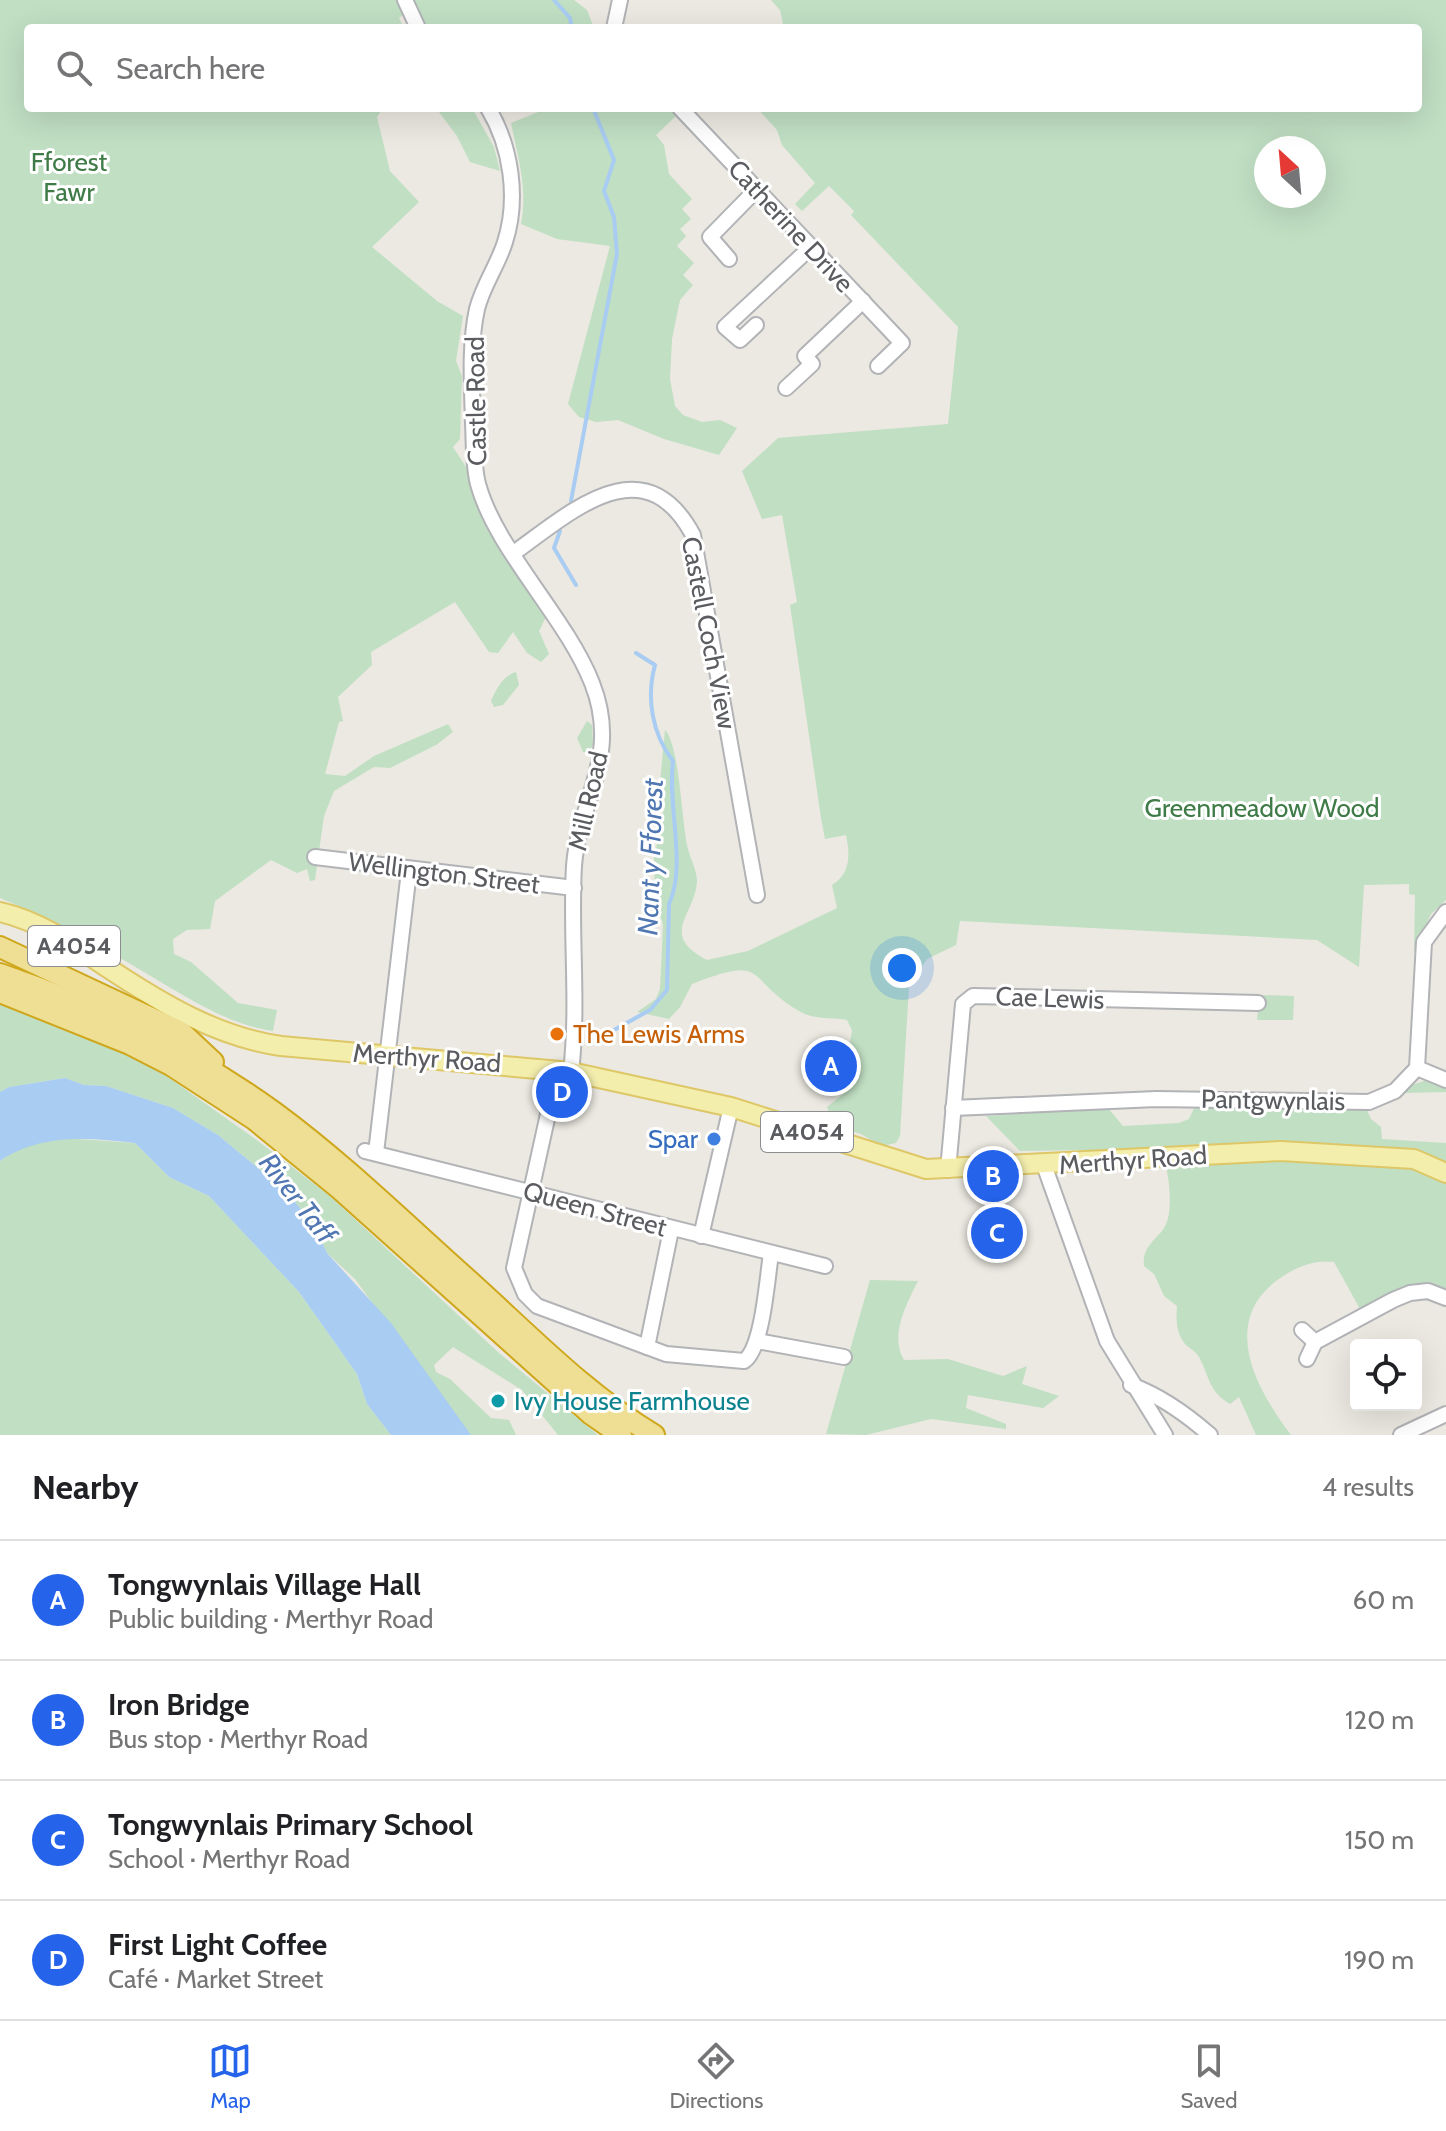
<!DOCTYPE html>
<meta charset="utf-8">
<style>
:root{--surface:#fff;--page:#f6f6f6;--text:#202124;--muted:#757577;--line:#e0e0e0;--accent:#2563eb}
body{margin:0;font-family:Cabin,sans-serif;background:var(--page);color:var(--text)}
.controls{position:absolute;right:24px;bottom:24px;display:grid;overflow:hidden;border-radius:8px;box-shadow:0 8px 32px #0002}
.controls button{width:72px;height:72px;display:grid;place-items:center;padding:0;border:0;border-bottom:2px solid var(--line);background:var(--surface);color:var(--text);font:40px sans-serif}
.compass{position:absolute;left:1254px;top:136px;width:72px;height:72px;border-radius:50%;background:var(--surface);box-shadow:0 8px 32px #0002;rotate:334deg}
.you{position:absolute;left:902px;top:968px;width:28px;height:28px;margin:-20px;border:6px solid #fff;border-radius:50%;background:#1a73e8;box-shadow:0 0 0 12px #1a73e833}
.badge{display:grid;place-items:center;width:52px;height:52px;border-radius:50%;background:var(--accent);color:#fff;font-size:26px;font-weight:700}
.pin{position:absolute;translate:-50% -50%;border:4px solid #fff;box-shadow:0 2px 8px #0006}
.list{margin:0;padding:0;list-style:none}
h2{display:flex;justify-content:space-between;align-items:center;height:104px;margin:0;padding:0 32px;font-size:34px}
h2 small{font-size:26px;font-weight:400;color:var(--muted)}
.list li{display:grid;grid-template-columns:52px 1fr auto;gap:24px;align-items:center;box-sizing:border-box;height:120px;padding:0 32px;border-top:2px solid var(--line)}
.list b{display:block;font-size:30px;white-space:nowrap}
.list p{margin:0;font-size:26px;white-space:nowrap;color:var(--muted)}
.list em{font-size:26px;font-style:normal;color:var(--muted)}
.icon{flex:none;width:44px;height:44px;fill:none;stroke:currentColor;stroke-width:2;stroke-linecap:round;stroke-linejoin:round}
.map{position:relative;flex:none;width:1446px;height:1435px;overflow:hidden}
.search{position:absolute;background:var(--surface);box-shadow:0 8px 32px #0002;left:24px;right:24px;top:24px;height:88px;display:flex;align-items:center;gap:20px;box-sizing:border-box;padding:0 28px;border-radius:8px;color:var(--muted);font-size:30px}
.sheet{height:584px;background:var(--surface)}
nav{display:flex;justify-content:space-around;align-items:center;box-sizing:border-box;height:112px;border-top:2px solid var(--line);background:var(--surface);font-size:22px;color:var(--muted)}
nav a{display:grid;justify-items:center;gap:4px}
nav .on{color:var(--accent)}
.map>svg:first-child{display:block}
.green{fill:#c0dfc3;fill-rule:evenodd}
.water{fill:#a9ccf3}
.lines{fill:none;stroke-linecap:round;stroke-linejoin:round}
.stream{stroke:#a9ccf3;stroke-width:4}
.minor-casing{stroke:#b2b3b7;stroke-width:18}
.major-casing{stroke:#dec767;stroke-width:22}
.highway-casing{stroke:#cfa71c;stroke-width:24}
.minor{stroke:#fff;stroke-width:14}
.major{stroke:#f4eead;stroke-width:18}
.highway{stroke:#eedf94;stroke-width:20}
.food-dot{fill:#e8710a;stroke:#fff;stroke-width:3}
.shop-dot{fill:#3f7fe0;stroke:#fff;stroke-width:3}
.culture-dot{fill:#0f9aa8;stroke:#fff;stroke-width:3}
.labels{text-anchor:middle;stroke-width:6;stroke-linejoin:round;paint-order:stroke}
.shield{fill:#fff;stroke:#8c8d90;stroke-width:2}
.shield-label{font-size:24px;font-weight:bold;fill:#5a5c60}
.park-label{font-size:26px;fill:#3e7b46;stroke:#fff}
.street-label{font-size:26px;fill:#5a5c60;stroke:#fff}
.food-label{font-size:26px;fill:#c56008;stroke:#fff;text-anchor:start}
.shop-label{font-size:26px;fill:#366cbe;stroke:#fff;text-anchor:end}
.culture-label{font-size:26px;fill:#0d838f;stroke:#fff;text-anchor:start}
.water-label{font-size:28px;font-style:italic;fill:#5077b2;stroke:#fff}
</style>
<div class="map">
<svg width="1446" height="1435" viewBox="0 0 1446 1435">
<rect width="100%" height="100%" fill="#ebe9e1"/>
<g class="green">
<path d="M 0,0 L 574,0 L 587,10 L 594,28 L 418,28 L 407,12 L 399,18 L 404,28 L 28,28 L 28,108 L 383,108 L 377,117 L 390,171 L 419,202 L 372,247 L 437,301 L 463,316 L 456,361 L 462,376 L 460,439 L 453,447 L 468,470 L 517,577 L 546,617 L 539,631 L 549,654 L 541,662 L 527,653 L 513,632 L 498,653 L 489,652 L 455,602 L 371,652 L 372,665 L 338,697 L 343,721 L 339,722 L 325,774 L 345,776 L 374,756 L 448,724 L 453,732 L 436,745 L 390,768 L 374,767 L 334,791 L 324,816 L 315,880 L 310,881 L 307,869 L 297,873 L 271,860 L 215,901 L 210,929 L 187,930 L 173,939 L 174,954 L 191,962 L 238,1003 L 277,1010 L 273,1031 C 229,1025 186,997 149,975 C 101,946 52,919 0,898 Z"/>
<path d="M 771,0 L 1446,0 L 1446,900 L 1431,914 L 1414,952 L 1415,895 L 1409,894 L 1409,884 L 1364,885 L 1359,967 L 1317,940 L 960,921 L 956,945 L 927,959 L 909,987 L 900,1136 L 896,1143 L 881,1146 L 861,1134 L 834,1126 L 827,1107 L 843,1094 L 852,1030 L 847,1020 C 831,1017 814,1020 799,1011 C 743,978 770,954 692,984 L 680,1007 L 669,1019 L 637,1012 L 656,999 L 660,989 L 663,925 L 655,896 L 654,858 L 664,808 L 660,782 L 665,730 C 679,744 682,821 687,845 C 689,856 697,870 697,881 C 695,916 658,934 707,960 L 748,951 L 837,908 L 832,885 C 851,874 850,854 846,835 L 825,839 L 821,818 L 790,605 L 797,602 L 782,515 L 762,519 L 742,471 L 778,438 L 948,424 L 958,327 L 851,215 L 854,211 L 829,186 L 802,211 L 795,204 L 815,183 L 782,145 L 777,130 L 757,108 L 1418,108 L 1418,28 L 784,28 L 780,10 ZM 1266,148 L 1314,148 L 1314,196 L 1266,196 Z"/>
<polygon points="436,108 472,108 494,147 500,171 470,162 457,136"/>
<path d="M 548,108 L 670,108 L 677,115 L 656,135 L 664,145 L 669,174 L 692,199 L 682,209 L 691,219 L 680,229 L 686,236 L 677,246 L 694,263 L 683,275 L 693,285 L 680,300 L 672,339 L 670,379 L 675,406 L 683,415 L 702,422 L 720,420 L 737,428 L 719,455 L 664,439 L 618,420 L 596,422 L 579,417 L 568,404 L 610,246 L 557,239 L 521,224 C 528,188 518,158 511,123 Z"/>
<path d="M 516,672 L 519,685 L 503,705 L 494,707 L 491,701 C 496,689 504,675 516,672 Z"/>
<polygon points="587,721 592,725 593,745 589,752 583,752 577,738"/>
<polygon points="1260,995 1294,996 1293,1020 1257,1020"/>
<polygon points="0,1003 141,1058 258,1141 330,1196 499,1353 598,1435 558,1435 522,1390 453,1347 434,1365 436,1372 450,1379 491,1418 509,1420 516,1435 468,1435 355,1279 327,1253 313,1224 287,1192 218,1135 173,1108 106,1086 84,1085 65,1078 9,1087 0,1092"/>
<polygon points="1427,1080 1446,1086 1446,1092 1406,1093 1406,1087"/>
<path d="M 1195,1106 L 1366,1108 L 1371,1119 L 1381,1127 L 1382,1139 L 1446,1143 L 1446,1290 C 1413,1280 1390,1295 1360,1309 L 1334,1262 C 1312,1259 1294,1268 1276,1281 C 1220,1324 1257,1390 1291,1435 L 1256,1435 L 1239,1397 L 1230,1404 C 1208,1391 1210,1377 1199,1357 C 1195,1350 1190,1349 1185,1344 C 1176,1333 1176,1320 1177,1306 L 1164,1296 L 1154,1274 L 1144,1266 C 1141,1242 1164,1238 1168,1218 C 1173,1197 1167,1170 1163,1149 L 1020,1151 L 986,1116 L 1108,1108 L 1123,1126 L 1179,1123 L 1189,1119 Z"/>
<polygon points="62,1138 135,1143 169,1177 209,1196 299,1292 357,1374 367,1404 391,1435 0,1435 0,1161 21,1147"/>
<path d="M 870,1280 L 918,1281 C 907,1303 889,1336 904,1360 L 948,1359 L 1003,1376 L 1027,1366 L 1022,1384 L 1059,1396 L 1043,1408 L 968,1395 L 966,1408 L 1006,1424 L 1006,1429 L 931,1419 L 866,1435 L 826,1434 Z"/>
</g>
<path class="water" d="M 65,1078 L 84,1085 L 106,1086 L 173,1108 L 218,1135 L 287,1192 L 313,1224 L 327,1253 L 391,1323 L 471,1435 L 391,1435 L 367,1404 L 357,1374 L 299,1292 L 209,1196 L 169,1177 L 135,1143 C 87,1138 42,1133 0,1161 L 0,1092 L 9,1087 Z"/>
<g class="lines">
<g class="stream">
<polyline points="554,0 570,18 572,28"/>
<polyline points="571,501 617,254 614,217 604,191 614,160 593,108"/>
<polyline points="560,531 554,548 576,585"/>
<path d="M 596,1040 L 650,1010 L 667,990 L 669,904 C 687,866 667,804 673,761 C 652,734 646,698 655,665 L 636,653"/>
</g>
<g class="minor-casing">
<g id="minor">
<polyline points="405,0 418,28"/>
<polyline points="614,28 620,0"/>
<path d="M 488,108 C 511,146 519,198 505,242 C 498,265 483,285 477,309 C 469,346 472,385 473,423 C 474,443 473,464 478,484 C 496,550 566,617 592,683 C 621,756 579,799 574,866 C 570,934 579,1003 571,1072"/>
<polyline points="680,108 902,343 878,366"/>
<polyline points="729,259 710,237 756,190"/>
<polyline points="756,325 740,340 725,327 811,247"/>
<polyline points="786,388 812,364 805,356 863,301"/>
<path d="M 515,552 C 571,512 644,444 693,535 L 757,895"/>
<polyline points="315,857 574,888"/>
<polyline points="1417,1068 1446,1080"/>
<path d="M 558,1069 L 514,1268 L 525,1294 L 537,1306 L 666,1354 L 744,1361 C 763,1348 767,1278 771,1254"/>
<polyline points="953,1108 1156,1099 1369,1102 1395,1091 1417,1068 1424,942 1446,912"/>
<polyline points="365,1151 825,1266"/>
<polyline points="376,1153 409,871"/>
<polyline points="1044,1165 1107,1341 1165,1435"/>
<polyline points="948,1170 963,1004 973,996 1258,1003"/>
<polyline points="701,1236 731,1107"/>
<polyline points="1302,1330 1315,1342"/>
<polyline points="757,1341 844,1357"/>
<polyline points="647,1347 671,1230"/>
<polyline points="1307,1359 1315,1342 1393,1300 1410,1293 1428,1291 1446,1298"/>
<path d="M 1131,1385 C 1161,1396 1186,1414 1210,1435"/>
<polyline points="1401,1435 1446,1414"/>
</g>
</g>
<g class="major-casing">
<path id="major" d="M 0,912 C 40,921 75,946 108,968 C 161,1003 217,1037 281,1046 L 571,1072 L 731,1107 L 926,1169 L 1281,1151 L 1414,1159 L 1446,1173"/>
</g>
<g class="highway-casing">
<g id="highway">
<polyline points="0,947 181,1032 213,1062"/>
<path d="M 0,974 C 98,1008 191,1052 275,1113 C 343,1163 405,1224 468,1280 C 527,1333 585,1394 654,1435"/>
<polyline points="0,992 130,1044 171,1065 254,1119 340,1189 591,1414 621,1435"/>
</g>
</g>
<use href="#minor" class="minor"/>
<use href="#major" class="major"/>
<use href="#highway" class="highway"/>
</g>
<circle class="food-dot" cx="557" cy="1034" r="8"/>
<circle class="shop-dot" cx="714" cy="1139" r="8"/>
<circle class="culture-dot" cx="498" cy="1401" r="8"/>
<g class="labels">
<g class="shield">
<rect x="28" y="926" width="92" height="40" rx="6"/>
<rect x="761" y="1112" width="92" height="40" rx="6"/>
</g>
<g class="shield-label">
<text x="74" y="954">A4054</text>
<text x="807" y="1140">A4054</text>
</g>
<g class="park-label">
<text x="69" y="171">Fforest<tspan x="69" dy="30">Fawr</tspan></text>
<text x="1262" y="817">Greenmeadow Wood</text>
</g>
<g class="street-label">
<text transform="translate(791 226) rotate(47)" y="9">Catherine Drive</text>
<text transform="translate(476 401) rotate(-91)" y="9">Castle Road</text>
<text transform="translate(709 633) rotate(79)" y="9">Castell Coch View</text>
<text transform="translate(588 801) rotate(-77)" y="9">Mill Road</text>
<text transform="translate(444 873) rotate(7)" y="9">Wellington Street</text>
<text transform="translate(1050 998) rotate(2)" y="9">Cae Lewis</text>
<text transform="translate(427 1058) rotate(4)" y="9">Merthyr Road</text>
<text transform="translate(1273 1100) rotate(1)" y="9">Pantgwynlais</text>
<text transform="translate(1133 1160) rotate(-4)" y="9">Merthyr Road</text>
<text transform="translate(595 1209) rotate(15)" y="9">Queen Street</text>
</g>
<g class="food-label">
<text x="573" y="1043">The Lewis Arms</text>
</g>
<g class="shop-label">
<text x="698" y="1148">Spar</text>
</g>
<g class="culture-label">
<text x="514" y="1410">Ivy House Farmhouse</text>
</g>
<g class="water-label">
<text transform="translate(650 857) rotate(-88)" y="10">Nant y Fforest</text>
<text transform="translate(298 1198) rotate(52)" y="10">River Taff</text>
</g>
</g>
</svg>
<div class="controls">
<button><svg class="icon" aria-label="locate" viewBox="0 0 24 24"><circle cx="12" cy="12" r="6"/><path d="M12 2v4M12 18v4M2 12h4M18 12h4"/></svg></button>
</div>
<svg class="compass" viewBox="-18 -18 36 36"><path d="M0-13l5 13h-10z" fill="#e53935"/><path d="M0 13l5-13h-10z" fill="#757577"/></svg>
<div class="you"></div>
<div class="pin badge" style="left:831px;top:1066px">A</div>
<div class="pin badge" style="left:993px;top:1176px">B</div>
<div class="pin badge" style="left:997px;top:1233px">C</div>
<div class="pin badge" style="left:562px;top:1092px">D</div>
<div class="search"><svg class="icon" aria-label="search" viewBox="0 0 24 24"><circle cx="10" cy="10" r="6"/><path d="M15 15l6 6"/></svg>Search here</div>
</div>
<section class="sheet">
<h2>Nearby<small>4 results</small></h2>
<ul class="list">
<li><span class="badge">A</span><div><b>Tongwynlais Village Hall</b><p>Public building · Merthyr Road</p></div><em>60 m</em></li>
<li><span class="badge">B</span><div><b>Iron Bridge</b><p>Bus stop · Merthyr Road</p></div><em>120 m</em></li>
<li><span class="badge">C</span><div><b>Tongwynlais Primary School</b><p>School · Merthyr Road</p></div><em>150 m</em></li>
<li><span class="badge">D</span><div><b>First Light Coffee</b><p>Café · Market Street</p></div><em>190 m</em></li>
</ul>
</section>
<nav>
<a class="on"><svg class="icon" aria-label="map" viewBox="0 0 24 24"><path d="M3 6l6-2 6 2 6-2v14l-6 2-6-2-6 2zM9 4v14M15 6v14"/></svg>Map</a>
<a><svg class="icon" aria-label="directions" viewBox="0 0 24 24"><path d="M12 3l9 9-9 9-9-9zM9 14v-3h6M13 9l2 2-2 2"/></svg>Directions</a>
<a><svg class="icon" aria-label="saved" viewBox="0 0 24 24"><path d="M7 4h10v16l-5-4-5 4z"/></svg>Saved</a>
</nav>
